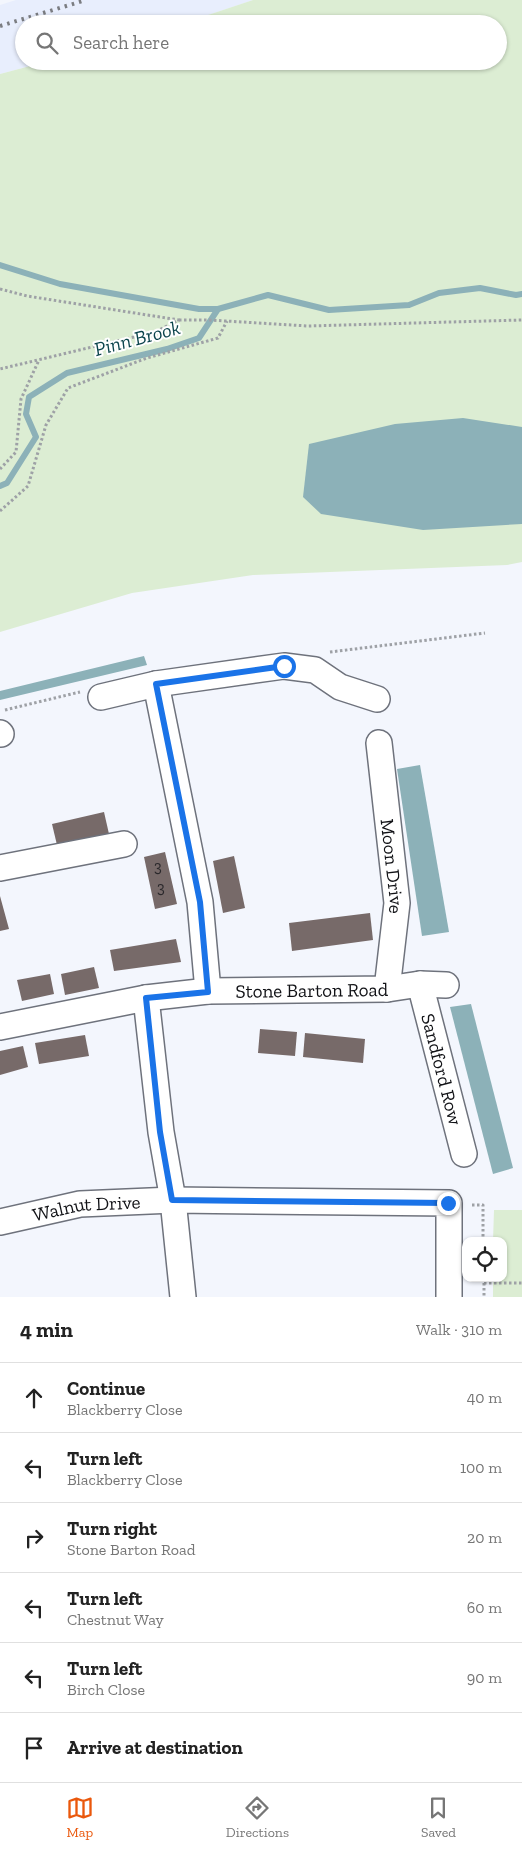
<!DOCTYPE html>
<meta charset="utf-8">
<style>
:root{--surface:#fff;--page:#f2f2f2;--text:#222;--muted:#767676;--line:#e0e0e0;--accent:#ea580c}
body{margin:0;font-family:"Zilla Slab",serif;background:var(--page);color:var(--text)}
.controls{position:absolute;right:15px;bottom:15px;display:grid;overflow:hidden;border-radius:10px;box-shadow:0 1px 4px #0004}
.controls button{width:45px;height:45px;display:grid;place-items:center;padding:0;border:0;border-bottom:1px solid var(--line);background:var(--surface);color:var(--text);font:25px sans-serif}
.stop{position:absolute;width:15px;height:15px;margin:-11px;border:4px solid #1a73e8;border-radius:50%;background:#fff}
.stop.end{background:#1a73e8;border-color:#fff;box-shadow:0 1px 5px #0008}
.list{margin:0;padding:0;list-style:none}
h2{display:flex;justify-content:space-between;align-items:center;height:65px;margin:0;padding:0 20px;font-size:21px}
h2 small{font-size:16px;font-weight:400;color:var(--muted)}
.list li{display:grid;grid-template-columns:32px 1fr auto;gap:15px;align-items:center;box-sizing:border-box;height:70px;padding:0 20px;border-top:1px solid var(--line)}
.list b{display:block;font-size:19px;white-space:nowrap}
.list p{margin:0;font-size:16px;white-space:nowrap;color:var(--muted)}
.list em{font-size:16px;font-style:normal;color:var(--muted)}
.icon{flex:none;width:28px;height:28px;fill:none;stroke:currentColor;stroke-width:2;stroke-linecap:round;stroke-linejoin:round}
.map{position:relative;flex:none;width:522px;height:1297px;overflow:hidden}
.search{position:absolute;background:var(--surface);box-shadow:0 1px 4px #0004;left:15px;right:15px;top:15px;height:55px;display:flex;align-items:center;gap:12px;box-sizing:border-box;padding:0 18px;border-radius:28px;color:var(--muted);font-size:19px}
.sheet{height:485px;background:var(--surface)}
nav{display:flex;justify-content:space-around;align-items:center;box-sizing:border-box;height:70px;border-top:1px solid var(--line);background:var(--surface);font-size:14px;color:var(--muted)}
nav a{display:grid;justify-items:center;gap:2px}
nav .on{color:var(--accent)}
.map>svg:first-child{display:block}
.built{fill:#e8eefd}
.green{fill:#dcedd3}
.water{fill:#8cb1b8}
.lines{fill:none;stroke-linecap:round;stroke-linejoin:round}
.stream{stroke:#8cb1b8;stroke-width:6}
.building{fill:#776a69}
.minor-casing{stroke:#6e727c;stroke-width:28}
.path{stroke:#9ea1a6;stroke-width:3;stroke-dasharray:2.5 2.5;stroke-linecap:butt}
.minor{stroke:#fff;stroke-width:25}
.rail{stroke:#7b7d82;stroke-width:4;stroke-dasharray:2.5 5;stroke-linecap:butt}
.route{stroke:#1a73e8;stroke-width:6}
.labels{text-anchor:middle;stroke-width:4;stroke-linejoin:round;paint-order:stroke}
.number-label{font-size:16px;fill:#2a282b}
.street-label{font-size:19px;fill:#111216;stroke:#fff}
.water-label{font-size:20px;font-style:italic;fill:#0b444c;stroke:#fff}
</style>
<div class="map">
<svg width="522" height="1297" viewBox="0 0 522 1297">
<rect width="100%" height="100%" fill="#f3f6fd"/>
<polygon class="built" points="16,0 253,0 181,24 24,24 24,61 49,61 0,74 0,5"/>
<g class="green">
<polygon points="253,0 522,0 522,562 507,565 253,575 132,593 0,632 0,74 49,61 498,61 498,24 181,24"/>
<polygon points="494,1210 522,1210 522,1297 493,1297 493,1278 503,1278 503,1241 493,1241"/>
</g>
<g class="water">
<polygon points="463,418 522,427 522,524 423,530 321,514 303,497 309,444 395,424"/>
<polygon points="144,656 147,665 0,700 0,691"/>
<polygon points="420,765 449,932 422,936 397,769"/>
<polygon points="471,1004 513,1168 493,1174 450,1007"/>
</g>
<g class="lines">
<g class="stream">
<polyline points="0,265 60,284 199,309 218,309"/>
<polyline points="0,486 7,483 36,437 26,414 29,397 67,373 167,349 199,338 218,309 268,295 329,310 409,305 439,293 480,288 516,295 522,294"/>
</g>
</g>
<g class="building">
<polygon points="104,812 109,834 57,845 52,824"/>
<polygon points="165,852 177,904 155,909 144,857"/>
<polygon points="234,856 245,908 223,913 213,861"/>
<polygon points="0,896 9,929 0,931"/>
<polygon points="370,913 373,940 292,951 289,923"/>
<polygon points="176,939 181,962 114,971 110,950"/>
<polygon points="94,967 99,988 65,995 61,974"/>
<polygon points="50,974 54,994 22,1001 17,980"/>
<polygon points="260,1029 297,1032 295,1056 258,1053"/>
<polygon points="305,1033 365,1039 363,1063 303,1057"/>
<polygon points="85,1035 89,1056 39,1064 35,1043"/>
<polygon points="23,1046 28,1067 0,1075 0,1051"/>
</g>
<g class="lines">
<g class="minor-casing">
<g id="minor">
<polyline points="156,684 200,902 208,991"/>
<polyline points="101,697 156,684 284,666 315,670 340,687 377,699"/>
<polyline points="0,733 1,734"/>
<path id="s1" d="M 379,743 L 397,903 L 387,989"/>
<polyline points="0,868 124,844"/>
<path id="s2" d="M 420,984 L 464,1154"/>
<polyline points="146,998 161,1132 173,1200 183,1297"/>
<path id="s3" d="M 0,1027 L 146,998 L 208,991 L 387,989 L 420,984 L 446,985"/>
<path id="s4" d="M 0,1222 L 80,1204 L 173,1200 L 449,1203 L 449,1297"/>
</g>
</g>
<g class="path">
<polyline points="0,289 27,296 179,320 155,332 0,369"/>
<polyline points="179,320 209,320 308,326 522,320"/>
<polyline points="0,469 16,452 21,399 39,360"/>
<polyline points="0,511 28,486 46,425 68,388 147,358 218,338 227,321"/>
<polyline points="330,652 485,633"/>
<polyline points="5,710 80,692"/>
<polyline points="472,1205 483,1205 483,1241"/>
<polyline points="484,1278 484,1297"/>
<polyline points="484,1283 522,1283"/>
</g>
<use href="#minor" class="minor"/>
<polyline class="rail" points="0,26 86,0"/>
</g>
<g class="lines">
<polyline class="route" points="284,666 156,684 200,902 208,992 146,998 160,1132 172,1200 448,1203"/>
</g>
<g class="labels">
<g class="number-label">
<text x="158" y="872">3</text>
<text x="161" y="893">3</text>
</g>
<g class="street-label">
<text dy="7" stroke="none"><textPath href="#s1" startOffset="124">Moon Drive</textPath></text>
<text dy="7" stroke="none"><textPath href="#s3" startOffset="315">Stone Barton Road</textPath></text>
<text dy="7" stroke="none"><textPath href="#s2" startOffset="88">Sandford Row</textPath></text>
<text dy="7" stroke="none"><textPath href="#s4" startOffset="88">Walnut Drive</textPath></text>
</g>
<g class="water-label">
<text transform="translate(137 338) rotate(-15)" y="7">Pinn Brook</text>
</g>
</g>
</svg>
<div class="controls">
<button><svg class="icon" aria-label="locate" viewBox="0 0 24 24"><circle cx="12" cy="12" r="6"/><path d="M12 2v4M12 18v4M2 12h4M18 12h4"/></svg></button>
</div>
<div class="stop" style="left:284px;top:666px"></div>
<div class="stop end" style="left:448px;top:1203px"></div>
<div class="search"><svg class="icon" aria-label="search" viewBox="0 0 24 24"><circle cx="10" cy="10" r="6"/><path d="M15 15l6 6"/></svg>Search here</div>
</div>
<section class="sheet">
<h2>4 min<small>Walk · 310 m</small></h2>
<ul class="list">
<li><svg class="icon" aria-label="ahead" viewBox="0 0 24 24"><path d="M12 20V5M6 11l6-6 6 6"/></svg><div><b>Continue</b><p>Blackberry Close</p></div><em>40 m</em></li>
<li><svg class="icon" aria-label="left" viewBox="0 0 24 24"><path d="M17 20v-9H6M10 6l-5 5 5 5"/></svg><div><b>Turn left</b><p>Blackberry Close</p></div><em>100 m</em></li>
<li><svg class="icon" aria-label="right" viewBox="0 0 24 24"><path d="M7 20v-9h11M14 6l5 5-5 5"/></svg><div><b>Turn right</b><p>Stone Barton Road</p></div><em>20 m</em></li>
<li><svg class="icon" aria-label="left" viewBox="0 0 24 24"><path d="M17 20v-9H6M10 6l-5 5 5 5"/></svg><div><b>Turn left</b><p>Chestnut Way</p></div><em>60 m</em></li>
<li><svg class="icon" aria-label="left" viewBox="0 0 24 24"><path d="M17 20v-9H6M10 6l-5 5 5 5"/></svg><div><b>Turn left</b><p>Birch Close</p></div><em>90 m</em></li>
<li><svg class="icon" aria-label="arrive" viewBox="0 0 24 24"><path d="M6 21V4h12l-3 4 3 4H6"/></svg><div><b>Arrive at destination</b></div></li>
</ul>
</section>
<nav>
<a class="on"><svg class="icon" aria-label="map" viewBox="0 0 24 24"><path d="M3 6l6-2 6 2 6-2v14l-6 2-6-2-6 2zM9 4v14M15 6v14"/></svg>Map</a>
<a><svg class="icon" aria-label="directions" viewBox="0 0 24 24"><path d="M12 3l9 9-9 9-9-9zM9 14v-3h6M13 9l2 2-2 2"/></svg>Directions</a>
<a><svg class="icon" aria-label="saved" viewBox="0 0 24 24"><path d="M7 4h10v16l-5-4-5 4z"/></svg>Saved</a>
</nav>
